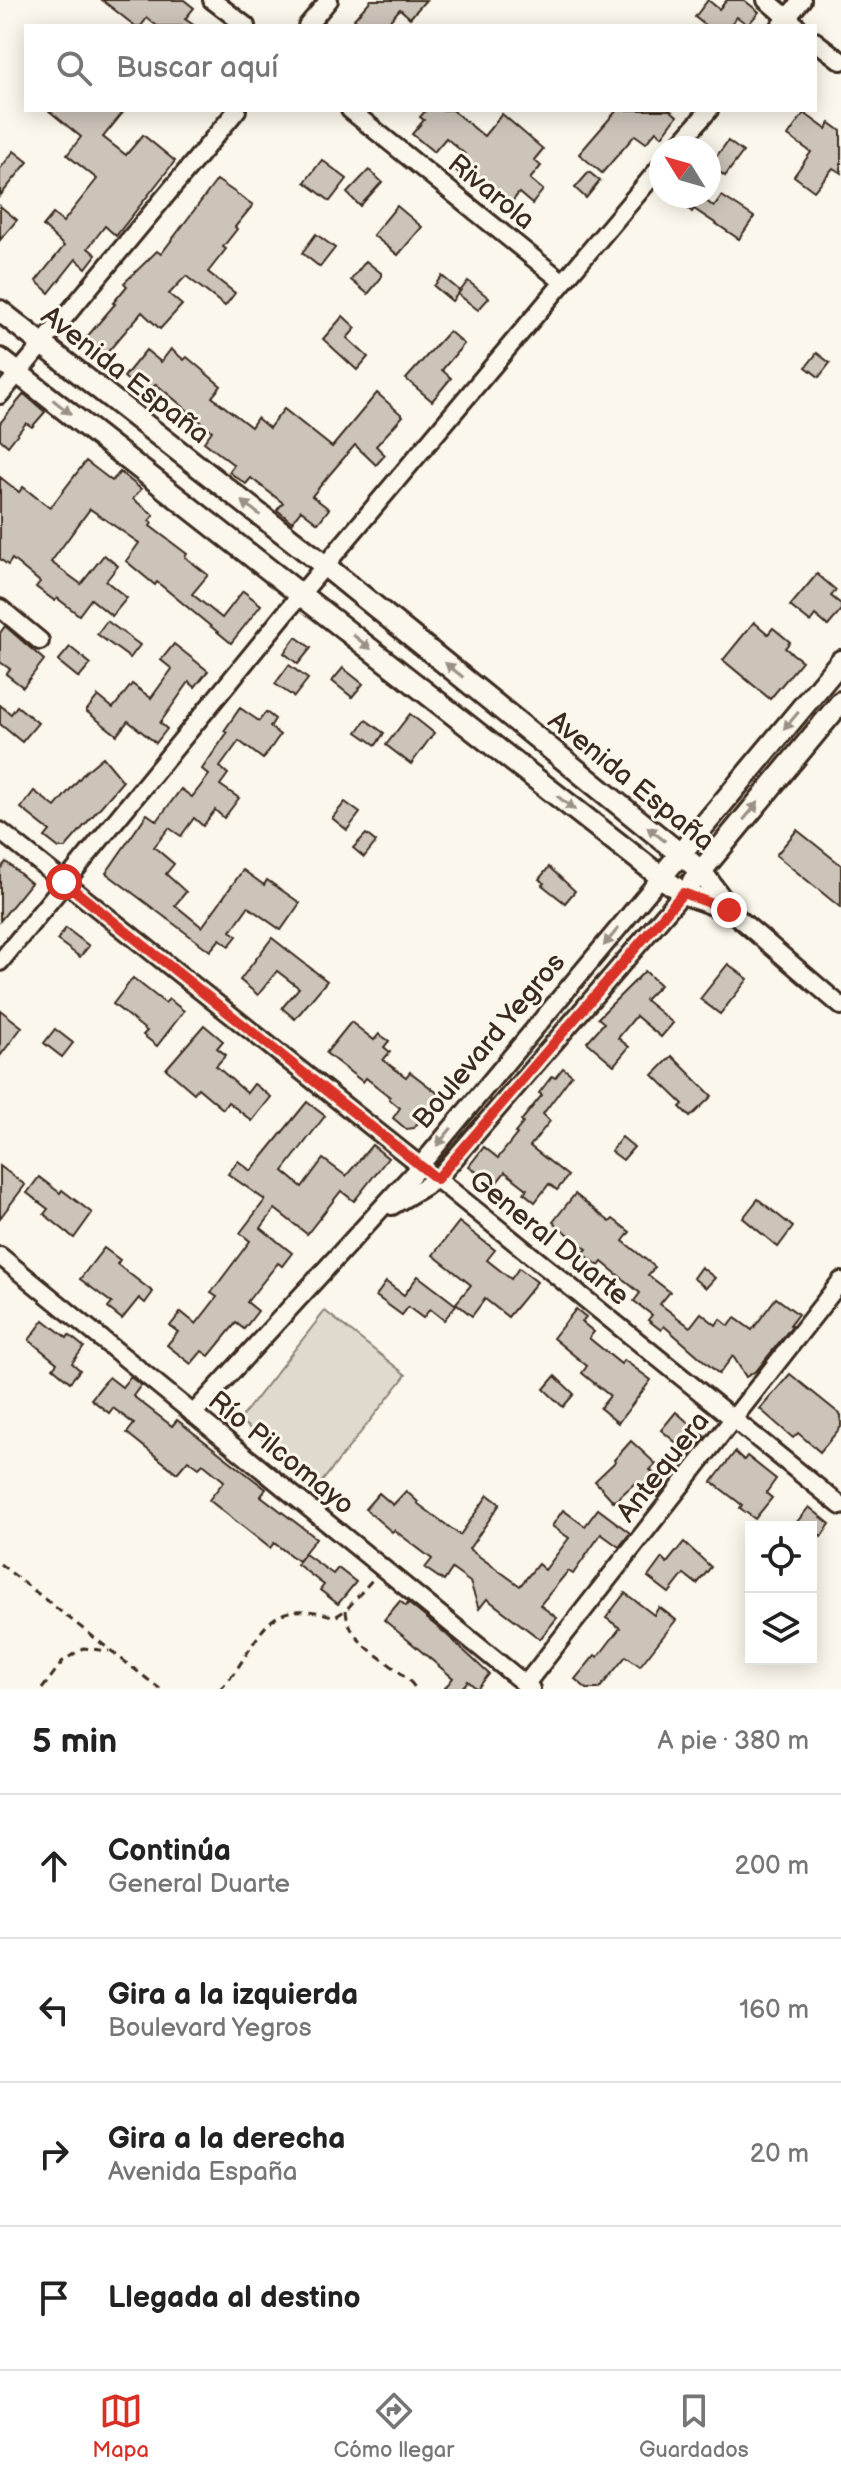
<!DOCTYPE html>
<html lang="es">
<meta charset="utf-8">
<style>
:root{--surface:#fff;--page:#f6f6f6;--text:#222;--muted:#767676;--line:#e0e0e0;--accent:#d93025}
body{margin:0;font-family:"Balsamiq Sans",sans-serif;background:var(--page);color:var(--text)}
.controls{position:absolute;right:24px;bottom:24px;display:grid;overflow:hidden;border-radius:0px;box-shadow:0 4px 20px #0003}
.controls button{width:72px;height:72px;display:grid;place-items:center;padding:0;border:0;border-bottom:2px solid var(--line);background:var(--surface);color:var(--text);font:40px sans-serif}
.compass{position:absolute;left:649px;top:136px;width:72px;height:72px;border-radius:50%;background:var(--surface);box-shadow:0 4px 20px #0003;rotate:307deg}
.stop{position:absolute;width:24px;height:24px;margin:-18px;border:6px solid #d93025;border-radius:50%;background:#fff}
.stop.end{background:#d93025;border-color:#fff;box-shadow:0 2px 8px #0008}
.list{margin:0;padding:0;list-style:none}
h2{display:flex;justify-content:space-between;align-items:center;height:104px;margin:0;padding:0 32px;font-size:34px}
h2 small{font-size:26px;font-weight:400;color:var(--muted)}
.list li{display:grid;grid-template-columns:52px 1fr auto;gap:24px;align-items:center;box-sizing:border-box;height:144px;padding:0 32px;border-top:2px solid var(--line)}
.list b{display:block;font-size:30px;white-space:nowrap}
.list p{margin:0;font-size:26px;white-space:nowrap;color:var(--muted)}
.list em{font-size:26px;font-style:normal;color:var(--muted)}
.icon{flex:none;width:44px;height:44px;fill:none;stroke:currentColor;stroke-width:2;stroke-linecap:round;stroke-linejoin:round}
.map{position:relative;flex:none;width:841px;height:1689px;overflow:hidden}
.search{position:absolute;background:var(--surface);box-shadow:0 4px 20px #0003;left:24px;right:24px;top:24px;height:88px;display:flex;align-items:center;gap:20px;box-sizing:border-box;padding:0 28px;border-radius:0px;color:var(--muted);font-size:30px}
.sheet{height:680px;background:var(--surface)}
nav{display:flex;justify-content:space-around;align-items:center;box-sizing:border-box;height:112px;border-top:2px solid var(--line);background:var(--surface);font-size:22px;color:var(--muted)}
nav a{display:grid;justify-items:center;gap:4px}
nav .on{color:var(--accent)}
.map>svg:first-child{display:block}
.green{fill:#dfd9ce;stroke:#8d8276;stroke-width:2}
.building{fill:#ccc4b9;stroke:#3b2a1e;stroke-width:2}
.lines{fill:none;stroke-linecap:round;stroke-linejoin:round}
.minor-casing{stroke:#3b2a1e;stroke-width:22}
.tertiary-casing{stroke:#3b2a1e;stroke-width:26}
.path{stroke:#3b2a1e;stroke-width:3;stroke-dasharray:8 6;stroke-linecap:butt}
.minor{stroke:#fbf7ec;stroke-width:16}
.tertiary{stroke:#fbf7ec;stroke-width:20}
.oneway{fill:#9b9085}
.route{stroke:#d93025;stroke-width:10}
.labels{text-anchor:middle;stroke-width:6;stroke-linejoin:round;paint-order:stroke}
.street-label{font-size:28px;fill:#3b2a1e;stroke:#fbf7ec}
</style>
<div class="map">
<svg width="841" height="1689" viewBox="0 0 841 1689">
<rect width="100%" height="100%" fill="#fbf7ec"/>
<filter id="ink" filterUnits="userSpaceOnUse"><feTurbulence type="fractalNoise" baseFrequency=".0125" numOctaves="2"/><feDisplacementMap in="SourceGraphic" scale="16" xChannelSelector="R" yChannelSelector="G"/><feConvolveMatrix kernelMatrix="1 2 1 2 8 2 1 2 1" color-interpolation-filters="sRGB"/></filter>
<g filter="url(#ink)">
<polygon class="green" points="325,1311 406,1375 320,1484 239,1420"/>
<g class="building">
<polygon points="102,0 184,0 194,8 185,19 195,26 157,26 147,18 141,26 135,26"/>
<polygon points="371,0 426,0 410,18 400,9 385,26 362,26 354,19"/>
<polygon points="708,0 719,9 727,0 744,0 759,12 748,25 737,17 729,26 706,26 695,17"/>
<polygon points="48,110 125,110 103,137 126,155 143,135 175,161 116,236 105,226 88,248 96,255 86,268 76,259 49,293 36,281 64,246 43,226 53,214 63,222 97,179 67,155 81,137"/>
<polygon points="426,110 452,110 484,136 502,114 543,149 534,160 541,166 530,179 543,190 532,204 519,193 510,204 474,174 469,181 453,168 465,154 446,138 434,152 412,134 424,120 420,117"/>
<polygon points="617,110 670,110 677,116 662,136 656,131 646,143 635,135 602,173 579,154"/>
<polygon points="804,113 826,129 830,123 841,131 841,173 833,168 814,191 794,176 811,152 788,136"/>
<polygon points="728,141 743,152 725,176 710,165"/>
<polygon points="14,151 28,162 0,196 0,169"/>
<polygon points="322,160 347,179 330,201 305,182"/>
<polygon points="369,170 382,182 360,206 347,193"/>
<polygon points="589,172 600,181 586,198 575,188"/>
<polygon points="217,180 253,205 235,227 237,229 223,247 226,249 208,272 235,293 225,306 186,276 169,294 182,305 160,329 142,312 105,355 86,338 115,304 113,303 127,286 124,283 157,251 161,254"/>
<polygon points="674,196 706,196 704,199 714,207 722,196 754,217 739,239 694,209 692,212"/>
<polygon points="0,206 17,220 0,240"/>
<polygon points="397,206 422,227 398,255 373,235"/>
<polygon points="316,234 335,248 320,267 302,253"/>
<polygon points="366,261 381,273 381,278 368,294 351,280"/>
<polygon points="442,276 460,291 452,301 434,286"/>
<polygon points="468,281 489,298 478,310 458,294"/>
<polygon points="343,316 356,328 347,338 368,357 357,370 323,339"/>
<polygon points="449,331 464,344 442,370 451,378 432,401 406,379"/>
<polygon points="171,349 184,360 187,357 221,386 212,397 251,427 257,418 269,428 284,409 332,447 377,393 403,416 376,446 385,455 376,465 355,445 330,474 312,496 329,509 318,523 301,510 292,522 277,510 283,503 251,478 246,484 229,472 234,465 204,442 212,431 156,384 146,396 124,377 146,350 161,362"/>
<polygon points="817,353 830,363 819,377 806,367"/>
<polygon points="24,394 45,412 32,427 26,423 8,446 0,439 0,423"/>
<polygon points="86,461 112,481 120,472 141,489 133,499 154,515 149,521 152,523 150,526 187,554 185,557 208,575 192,594 222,618 243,591 261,605 231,643 157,582 155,585 126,561 139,543 90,509 51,562 81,584 104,555 118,566 106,581 127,598 112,616 91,599 79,615 57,598 55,601 36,587 40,582 12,559 8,565 0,559 0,477 19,492 23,487 50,508"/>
<polygon points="817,574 836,590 831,596 841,604 841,611 828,626 815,615 810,622 790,606"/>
<polygon points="107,621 140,645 130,658 97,634"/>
<polygon points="754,622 768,634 773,628 790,642 785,648 802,661 770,699 723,660"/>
<polygon points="5,626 44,660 23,687 6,674 10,669 0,662 0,633"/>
<polygon points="296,637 311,648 298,664 284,653"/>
<polygon points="174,644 208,671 195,687 189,682 160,723 167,729 156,743 128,721 117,735 86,711 98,696 113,708 132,684 151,698 172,669 161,660"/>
<polygon points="70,647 91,664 79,678 58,661"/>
<polygon points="289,665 308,679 294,697 275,684"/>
<polygon points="343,668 363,684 352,697 332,681"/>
<polygon points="0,705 11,714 17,706 38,723 22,742 0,724"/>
<polygon points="240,708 259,721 266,712 275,719 270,727 280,735 263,759 239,741 220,767 228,774 220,785 239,798 224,818 215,810 203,826 194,818 181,836 169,828 154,847 174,864 166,874 186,892 175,905 202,927 243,870 264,885 267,880 300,903 281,930 248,907 231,931 237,936 229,946 220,939 210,951 106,873 147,814 157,821 181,789 192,797 209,775 202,769 227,733 224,731"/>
<polygon points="410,714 434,733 411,764 386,745"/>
<polygon points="366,720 384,733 376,745 357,732"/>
<polygon points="103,757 123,781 65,848 59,848 45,837 50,831 21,808 34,791 55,807 85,772"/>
<polygon points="345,802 360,813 347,830 332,818"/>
<polygon points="797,830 841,865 841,908 776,855"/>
<polygon points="366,834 376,842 364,857 353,848"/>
<polygon points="6,862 31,883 0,921 0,869"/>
<polygon points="549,867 575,891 565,903 542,885 544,883 539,879"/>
<polygon points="66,928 89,946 80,957 57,940"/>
<polygon points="272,938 327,981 295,1019 282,1008 299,988 277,971 258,995 240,980"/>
<polygon points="728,964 748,979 720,1014 700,999"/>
<polygon points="645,971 660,985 645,1000 673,1023 661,1037 636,1016 618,1038 629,1047 614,1065 587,1042 604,1023 598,1018"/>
<polygon points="133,978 165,1003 169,999 184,1011 157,1046 143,1035 147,1031 113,1004"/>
<polygon points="0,1010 22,1027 0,1056"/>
<polygon points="351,1022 374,1040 379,1034 389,1041 384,1047 390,1052 383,1060 406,1077 410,1072 440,1095 414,1128 406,1129 393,1118 400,1108 389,1099 390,1097 366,1078 363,1082 326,1053"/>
<polygon points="204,1025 223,1041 217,1048 226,1055 216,1066 247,1093 254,1084 271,1097 252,1121 228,1102 223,1109 198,1088 194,1093 166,1069"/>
<polygon points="55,1029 73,1043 62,1057 44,1043"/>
<polygon points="672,1056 712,1096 690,1117 680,1107 683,1104 653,1075"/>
<polygon points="563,1068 572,1075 543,1114 550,1121 530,1146 568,1176 557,1190 549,1184 535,1202 524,1193 527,1189 505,1172 494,1186 469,1166 484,1147 498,1158 517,1134 515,1133 523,1123 521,1121 542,1095 539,1093 552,1076 555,1078"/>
<polygon points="307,1102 325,1116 283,1171 302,1187 323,1159 346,1176 372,1145 388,1158 354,1201 341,1191 307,1234 275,1209 261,1228 292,1253 282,1266 278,1263 247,1302 258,1311 244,1329 236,1323 209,1356 202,1351 191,1364 167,1345 178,1332 170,1326 181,1312 196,1324 217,1297 211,1293 250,1241 240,1233 265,1200 228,1174 238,1161 251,1171"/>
<polygon points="622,1137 634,1147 623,1160 611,1151"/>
<polygon points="0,1166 25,1185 0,1218"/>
<polygon points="39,1177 60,1193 62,1190 92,1213 74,1238 44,1214 48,1209 27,1193"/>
<polygon points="575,1194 610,1222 613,1219 630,1232 623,1241 655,1267 648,1275 670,1292 660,1304 690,1327 701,1313 716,1325 720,1319 729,1326 735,1318 752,1330 776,1298 798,1314 790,1325 792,1326 757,1370 746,1377 733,1356 719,1374 664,1326 661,1330 648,1320 652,1315 634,1301 640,1293 602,1262 599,1266 583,1253 587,1249 553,1222"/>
<polygon points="758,1199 793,1227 778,1247 743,1218"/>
<polygon points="459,1222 495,1250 487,1260 511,1279 519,1268 537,1282 508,1317 485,1299 472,1316 456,1303 471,1285 433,1255"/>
<polygon points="104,1248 120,1260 117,1264 153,1292 145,1303 139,1298 122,1319 108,1308 112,1303 80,1279"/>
<polygon points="701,1267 715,1278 706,1288 693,1278"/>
<polygon points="418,1276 456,1305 444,1320 430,1309 423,1318 408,1307 402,1315 376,1296 386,1282 404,1295"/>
<polygon points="576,1309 586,1317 582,1322 594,1332 589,1338 621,1364 624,1360 651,1380 618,1423 600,1408 610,1396 582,1373 587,1366 553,1338"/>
<polygon points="44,1320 67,1338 69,1335 84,1347 72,1363 80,1370 70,1382 53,1368 57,1363 29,1340"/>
<polygon points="790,1374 841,1415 841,1427 820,1452 798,1433 793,1438 760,1409"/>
<polygon points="555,1376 574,1394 563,1407 544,1389"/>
<polygon points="109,1377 122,1387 130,1377 141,1385 133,1396 172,1426 177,1420 266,1489 261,1496 316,1538 298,1561 274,1543 270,1548 209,1500 224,1481 203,1464 199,1468 188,1460 177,1473 127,1433 134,1424 113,1408 109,1413 91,1399"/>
<polygon points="676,1412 705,1437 691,1455 661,1430"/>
<polygon points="631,1441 656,1464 650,1470 667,1485 658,1497 637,1481 614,1502 595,1481 615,1462 614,1460"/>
<polygon points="735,1452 744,1460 747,1456 776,1479 766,1493 772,1498 755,1519 740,1508 742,1505 712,1482"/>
<polygon points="406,1491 418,1502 417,1503 460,1535 488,1495 500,1504 469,1549 520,1586 538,1564 545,1570 569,1538 552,1526 563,1510 585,1526 598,1509 630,1533 619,1547 601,1534 573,1574 568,1571 540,1605 557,1618 540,1639 487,1599 479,1609 470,1582 452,1569 444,1581 425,1568 432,1559 394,1530 392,1532 365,1509 379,1493 393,1505"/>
<polygon points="809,1507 830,1524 821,1537 811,1527 793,1527"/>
<polygon points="684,1542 711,1567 697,1584 684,1574 669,1593 648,1577 662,1558 667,1563"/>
<polygon points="305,1554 333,1574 338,1568 356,1582 338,1604 320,1590 324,1585 297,1564"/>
<polygon points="625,1593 654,1615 659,1607 676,1620 640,1666 626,1656 599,1689 587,1689 575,1679 595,1655 598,1657 620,1628 606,1618"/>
<polygon points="400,1601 406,1606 408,1603 446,1634 489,1674 477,1689 468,1681 461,1689 444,1689 453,1678 384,1620"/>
</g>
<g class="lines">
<g class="minor-casing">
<g id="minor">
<polyline points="212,0 246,26"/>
<polyline points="766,0 797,26"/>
<polyline points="307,26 329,0"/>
<polyline points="780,26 802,0"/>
<polyline points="815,41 841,61"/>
<polyline points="350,110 563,282"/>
<polyline points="676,148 709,110"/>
<polyline points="0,395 237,110"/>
<polyline points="0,608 40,641"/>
<polyline points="0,831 437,1179 841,1506"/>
<polyline points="729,910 841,1006"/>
<polyline points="0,962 301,594 661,166"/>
<polyline points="392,1206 437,1179 683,893"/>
<polyline points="0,1256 531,1689"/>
<polyline points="193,1414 420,1166 661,877"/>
<polyline points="525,1685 841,1281"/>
</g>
</g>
<g class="tertiary-casing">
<g id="tertiary">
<polyline points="0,311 324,565 701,871 729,910"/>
<polyline points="0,359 661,877 683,893 729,910"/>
<polyline points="661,877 841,661"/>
<polyline points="693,881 841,702"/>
</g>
</g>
<g class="path">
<polyline points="0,1564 160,1689"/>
<path d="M 346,1610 C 348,1649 396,1660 416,1689"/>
<polyline points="42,1689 63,1661 83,1648 109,1651"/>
<path d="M 220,1689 C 263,1646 258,1592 335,1617 L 346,1610 L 373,1579"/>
</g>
<use href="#minor" class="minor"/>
<use href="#tertiary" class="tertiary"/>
</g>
<defs><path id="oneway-solid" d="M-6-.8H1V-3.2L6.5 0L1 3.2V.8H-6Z" transform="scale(2)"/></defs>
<g class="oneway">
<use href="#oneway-solid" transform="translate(62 407) rotate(38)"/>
<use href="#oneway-solid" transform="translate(251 508) rotate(-142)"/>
<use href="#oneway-solid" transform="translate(362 642) rotate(38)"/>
<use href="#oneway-solid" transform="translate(454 670) rotate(-141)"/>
<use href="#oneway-solid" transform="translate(791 721) rotate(130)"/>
<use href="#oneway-solid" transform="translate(566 803) rotate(38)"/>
<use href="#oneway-solid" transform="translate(751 811) rotate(-50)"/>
<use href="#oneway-solid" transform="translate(656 834) rotate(-141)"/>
<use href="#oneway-solid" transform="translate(611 937) rotate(130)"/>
<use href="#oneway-solid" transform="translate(444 1137) rotate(130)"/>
</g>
</g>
<g class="lines" filter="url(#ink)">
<polyline class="route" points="64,882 437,1179 683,893 729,910"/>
</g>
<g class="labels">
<g class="street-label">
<text transform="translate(492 191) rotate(39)" y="10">Rivarola</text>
<text transform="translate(126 374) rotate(38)" y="10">Avenida España</text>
<text transform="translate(632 780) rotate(39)" y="10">Avenida España</text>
<text transform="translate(488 1040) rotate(-50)" y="10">Boulevard Yegros</text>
<text transform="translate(550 1237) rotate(39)" y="10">General Duarte</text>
<text transform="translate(282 1452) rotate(39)" y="10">Río Pilcomayo</text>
<text transform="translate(662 1466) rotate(-52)" y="10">Antequera</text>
</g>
</g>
</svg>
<div class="controls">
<button><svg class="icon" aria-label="locate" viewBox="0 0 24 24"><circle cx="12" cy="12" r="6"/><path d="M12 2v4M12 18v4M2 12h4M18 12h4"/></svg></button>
<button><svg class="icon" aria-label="layers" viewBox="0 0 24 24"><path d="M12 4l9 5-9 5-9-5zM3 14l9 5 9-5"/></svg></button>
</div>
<svg class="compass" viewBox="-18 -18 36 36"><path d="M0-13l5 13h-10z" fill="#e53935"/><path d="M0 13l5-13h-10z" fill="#767676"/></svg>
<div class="stop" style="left:64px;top:882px"></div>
<div class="stop end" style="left:729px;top:910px"></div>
<div class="search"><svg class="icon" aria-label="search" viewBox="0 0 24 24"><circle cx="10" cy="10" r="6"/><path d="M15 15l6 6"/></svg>Buscar aquí</div>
</div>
<section class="sheet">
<h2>5 min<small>A pie · 380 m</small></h2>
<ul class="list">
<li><svg class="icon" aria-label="ahead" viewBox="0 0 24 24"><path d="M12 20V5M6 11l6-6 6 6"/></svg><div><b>Continúa</b><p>General Duarte</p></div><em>200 m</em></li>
<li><svg class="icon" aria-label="left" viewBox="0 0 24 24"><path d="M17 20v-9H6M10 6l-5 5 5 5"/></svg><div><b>Gira a la izquierda</b><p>Boulevard Yegros</p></div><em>160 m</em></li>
<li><svg class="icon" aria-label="right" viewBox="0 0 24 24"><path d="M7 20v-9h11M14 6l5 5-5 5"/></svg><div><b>Gira a la derecha</b><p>Avenida España</p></div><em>20 m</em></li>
<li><svg class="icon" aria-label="arrive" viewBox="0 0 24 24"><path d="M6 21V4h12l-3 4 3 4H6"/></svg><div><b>Llegada al destino</b></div></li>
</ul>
</section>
<nav>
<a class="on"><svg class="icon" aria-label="map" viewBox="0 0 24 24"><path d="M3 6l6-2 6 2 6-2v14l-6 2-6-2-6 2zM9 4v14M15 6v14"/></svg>Mapa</a>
<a><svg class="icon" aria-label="directions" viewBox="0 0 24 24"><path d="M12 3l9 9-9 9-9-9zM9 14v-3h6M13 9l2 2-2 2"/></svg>Cómo llegar</a>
<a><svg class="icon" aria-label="saved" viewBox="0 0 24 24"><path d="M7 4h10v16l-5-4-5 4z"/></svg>Guardados</a>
</nav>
